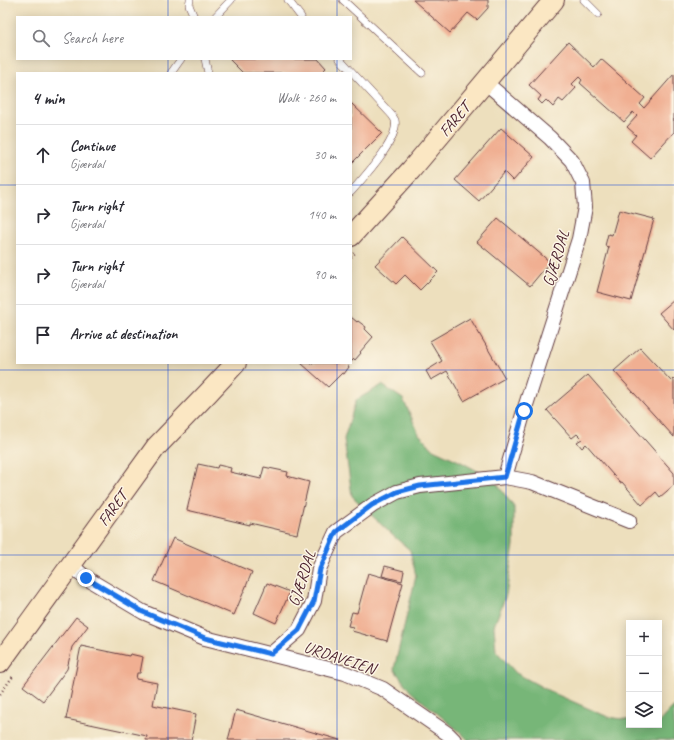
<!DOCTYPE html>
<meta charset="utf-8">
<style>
:root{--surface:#fff;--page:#f2f2f3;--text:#2b2b33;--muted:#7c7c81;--line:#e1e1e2}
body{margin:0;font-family:Caveat,sans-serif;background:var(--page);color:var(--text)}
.controls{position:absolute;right:12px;bottom:12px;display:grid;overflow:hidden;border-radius:0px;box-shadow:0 2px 10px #0003}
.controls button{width:36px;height:36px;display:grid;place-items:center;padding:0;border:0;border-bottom:1px solid var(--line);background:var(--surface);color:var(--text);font:20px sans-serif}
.stop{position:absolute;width:12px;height:12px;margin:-9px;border:3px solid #1a73e8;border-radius:50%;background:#fff}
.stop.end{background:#1a73e8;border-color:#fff;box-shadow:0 1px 4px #0008}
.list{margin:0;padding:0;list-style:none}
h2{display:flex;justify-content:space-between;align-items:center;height:52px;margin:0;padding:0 16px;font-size:17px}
h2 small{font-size:13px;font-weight:400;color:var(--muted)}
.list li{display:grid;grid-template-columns:26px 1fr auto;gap:12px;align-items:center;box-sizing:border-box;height:60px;padding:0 16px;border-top:1px solid var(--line)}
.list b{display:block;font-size:15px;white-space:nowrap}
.list p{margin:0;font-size:13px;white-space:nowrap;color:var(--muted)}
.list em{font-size:13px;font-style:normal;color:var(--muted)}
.icon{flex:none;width:22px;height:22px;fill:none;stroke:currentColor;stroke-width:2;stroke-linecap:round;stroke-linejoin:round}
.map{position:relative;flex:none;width:674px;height:740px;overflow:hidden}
.search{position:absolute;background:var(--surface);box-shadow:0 2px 10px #0003;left:16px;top:16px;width:336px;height:44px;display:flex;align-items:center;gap:10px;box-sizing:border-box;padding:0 14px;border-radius:0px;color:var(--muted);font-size:15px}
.panel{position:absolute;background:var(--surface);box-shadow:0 2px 10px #0003;left:16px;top:72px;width:336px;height:292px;border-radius:0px}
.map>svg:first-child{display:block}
.forest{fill:#77b678;stroke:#606a52}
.building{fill:#f0af92}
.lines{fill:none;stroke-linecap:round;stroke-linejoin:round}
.lane-casing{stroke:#623c41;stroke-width:8}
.street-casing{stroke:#623c41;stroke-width:16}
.secondary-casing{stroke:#623c41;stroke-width:22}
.path{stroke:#623c41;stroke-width:2.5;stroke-dasharray:1 3;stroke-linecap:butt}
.lane{stroke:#fff;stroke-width:7}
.street{stroke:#fff;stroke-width:14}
.secondary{stroke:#fbe7c3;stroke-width:20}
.route{stroke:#1a73e8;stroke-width:5}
.grid{fill:none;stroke:#1d4ed8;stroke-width:1;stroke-opacity:0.55}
.labels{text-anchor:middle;stroke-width:3;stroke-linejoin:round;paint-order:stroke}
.street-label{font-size:16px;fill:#4a1f2b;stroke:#fcf5e5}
</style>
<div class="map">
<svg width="674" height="740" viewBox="0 0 674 740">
<rect width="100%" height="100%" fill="#fcf5e5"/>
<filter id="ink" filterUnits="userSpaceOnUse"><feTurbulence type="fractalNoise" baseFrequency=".025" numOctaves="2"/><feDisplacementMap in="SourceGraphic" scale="8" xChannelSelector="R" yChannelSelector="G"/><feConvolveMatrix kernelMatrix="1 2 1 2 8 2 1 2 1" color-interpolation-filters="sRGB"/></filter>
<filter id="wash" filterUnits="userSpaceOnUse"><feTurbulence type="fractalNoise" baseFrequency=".012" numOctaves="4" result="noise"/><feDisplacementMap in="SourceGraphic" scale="16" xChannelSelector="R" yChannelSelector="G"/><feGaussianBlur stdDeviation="0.9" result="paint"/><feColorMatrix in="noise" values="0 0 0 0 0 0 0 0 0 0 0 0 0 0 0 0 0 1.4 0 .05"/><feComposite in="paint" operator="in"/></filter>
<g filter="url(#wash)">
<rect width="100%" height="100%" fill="#eddfbd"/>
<polygon class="forest" points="382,385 403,399 419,434 433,449 461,462 494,480 514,507 514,545 506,595 494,626 496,651 516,673 551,692 608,717 629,720 629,725 659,725 659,722 674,706 674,740 468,740 460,732 410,691 394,669 416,576 410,550 391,534 352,496 344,439 356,400"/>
<g id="blocks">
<g class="building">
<polygon points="413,0 488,0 488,8 477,20 468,13 450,33"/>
<polygon points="568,42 594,67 601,59 645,98 640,104 644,108 674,74 674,119 673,120 674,121 674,132 650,158 631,141 636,135 627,127 637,116 633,112 624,122 580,83 582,80 579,77 572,84 576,88 563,102 559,99 553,107 546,100 542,104 538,100 541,96 529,85"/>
<polygon points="229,59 318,59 326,68 321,73 243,73"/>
<polygon points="351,103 382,133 351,164"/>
<polygon points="501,128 534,157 513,181 504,172 479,201 455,180"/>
<polygon points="619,210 654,219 631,301 597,292 609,247 605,246 608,234 612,235"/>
<polygon points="498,218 550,262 530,286 477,242"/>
<polygon points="402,237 438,272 420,290 405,275 396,284 375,265"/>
<polygon points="674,300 674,330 659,313"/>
<polygon points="351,317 357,322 358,321 366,327 365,329 373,337 360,352 361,353 355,360 354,359 351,362"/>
<polygon points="470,318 505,378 464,401 447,371 431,380 426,371 442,361 430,341"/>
<polygon points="640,348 671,381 673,379 674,380 674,437 614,371"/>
<polygon points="301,363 350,363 347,366 349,367 344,374 342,373 328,387"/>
<polygon points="588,375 674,473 674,485 660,497 656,492 642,505 622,482 620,483 586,444 582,448 577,442 582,439 577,434 572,438 547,410"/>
<polygon points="198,464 217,468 218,465 231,468 230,472 261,479 264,467 288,472 287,476 309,482 297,534 250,523 250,525 187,510"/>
<polygon points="173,538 252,572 234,615 154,581"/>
<polygon points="385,566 404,571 402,581 382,576"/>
<polygon points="368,573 403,583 387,641 352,631 353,627 348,626 352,612 357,613"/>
<polygon points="267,583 290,592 276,623 254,613"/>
<polygon points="76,617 88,626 72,647 67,669 43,701 23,686"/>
<polygon points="81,646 129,656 130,654 143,657 140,673 137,673 136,679 157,683 153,705 196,714 191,740 146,740 147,736 66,719"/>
<polygon points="236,710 340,740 228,740"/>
</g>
</g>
</g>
<g filter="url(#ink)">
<use href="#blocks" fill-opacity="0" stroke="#623c41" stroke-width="1"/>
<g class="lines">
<g class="lane-casing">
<g id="lane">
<polyline points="190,0 189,5 194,17"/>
<polyline points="288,0 301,17"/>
<polyline points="343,0 422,73"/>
<polyline points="584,0 598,14"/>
<polyline points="215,17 231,0"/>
<polyline points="205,59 208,73"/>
<path d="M 340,59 L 389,112 C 391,114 394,118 395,120 C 400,139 363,178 351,192"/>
<polyline points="171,73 181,59"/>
</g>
</g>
<g class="street-casing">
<g id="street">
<polyline points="505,477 532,482 629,521"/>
<polyline points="71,565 86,578 143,612 205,638 345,673 383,689 448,734 454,740"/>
<polyline points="271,654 299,630 314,601 319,569 336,532 373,505 397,492 420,486 505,477 524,411 579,239 585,207 583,183 572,161 550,138 485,82"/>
</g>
</g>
<g class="secondary-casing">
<g id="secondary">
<polyline points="351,236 411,170 554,0"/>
<polyline points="0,663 156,447 208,393 236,363"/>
</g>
</g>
<g class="path">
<polyline points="351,257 355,253"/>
<polyline points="0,694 14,675"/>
</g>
<use href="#lane" class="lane"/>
<use href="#street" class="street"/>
<use href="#secondary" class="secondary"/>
</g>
</g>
<g class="lines" filter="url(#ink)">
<polyline class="route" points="86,578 143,612 205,638 271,654 299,630 314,601 320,569 336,532 372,505 397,492 420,486 505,477 524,411"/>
</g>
<path class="grid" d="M 168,0 L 168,17M 337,0 L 337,17M 506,0 L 506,740M 168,59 L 168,73M 337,59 L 337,73M 0,185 L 17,185M 351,185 L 674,185M 168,363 L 168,740M 337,363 L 337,740M 0,370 L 674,370M 0,555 L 674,555"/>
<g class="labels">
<g class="street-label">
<text transform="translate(454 119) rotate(-50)" y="6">FARET</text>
<text transform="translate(555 258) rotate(-73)" y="6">GJÆRDAL</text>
<text transform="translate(112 508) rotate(-54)" y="6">FARET</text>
<text transform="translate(301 578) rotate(-72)" y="6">GJÆRDAL</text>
<text transform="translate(340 657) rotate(18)" y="6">URDAVEIEN</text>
</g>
</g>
</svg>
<div class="controls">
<button>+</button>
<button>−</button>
<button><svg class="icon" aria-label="layers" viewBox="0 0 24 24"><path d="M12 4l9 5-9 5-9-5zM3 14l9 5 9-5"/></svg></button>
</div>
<div class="stop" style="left:524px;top:411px"></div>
<div class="stop end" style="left:86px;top:578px"></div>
<div class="search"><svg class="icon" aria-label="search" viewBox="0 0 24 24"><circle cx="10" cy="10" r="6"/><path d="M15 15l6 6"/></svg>Search here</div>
<section class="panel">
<h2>4 min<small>Walk · 260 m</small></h2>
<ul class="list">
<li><svg class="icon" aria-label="ahead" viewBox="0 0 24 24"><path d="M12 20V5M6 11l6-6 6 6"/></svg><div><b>Continue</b><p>Gjærdal</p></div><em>30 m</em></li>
<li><svg class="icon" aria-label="right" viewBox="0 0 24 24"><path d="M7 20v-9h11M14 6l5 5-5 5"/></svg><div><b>Turn right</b><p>Gjærdal</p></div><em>140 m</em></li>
<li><svg class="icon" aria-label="right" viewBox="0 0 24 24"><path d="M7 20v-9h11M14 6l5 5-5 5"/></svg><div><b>Turn right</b><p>Gjærdal</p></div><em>90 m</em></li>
<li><svg class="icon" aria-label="arrive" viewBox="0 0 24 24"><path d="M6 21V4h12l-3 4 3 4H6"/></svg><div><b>Arrive at destination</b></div></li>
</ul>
</section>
</div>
